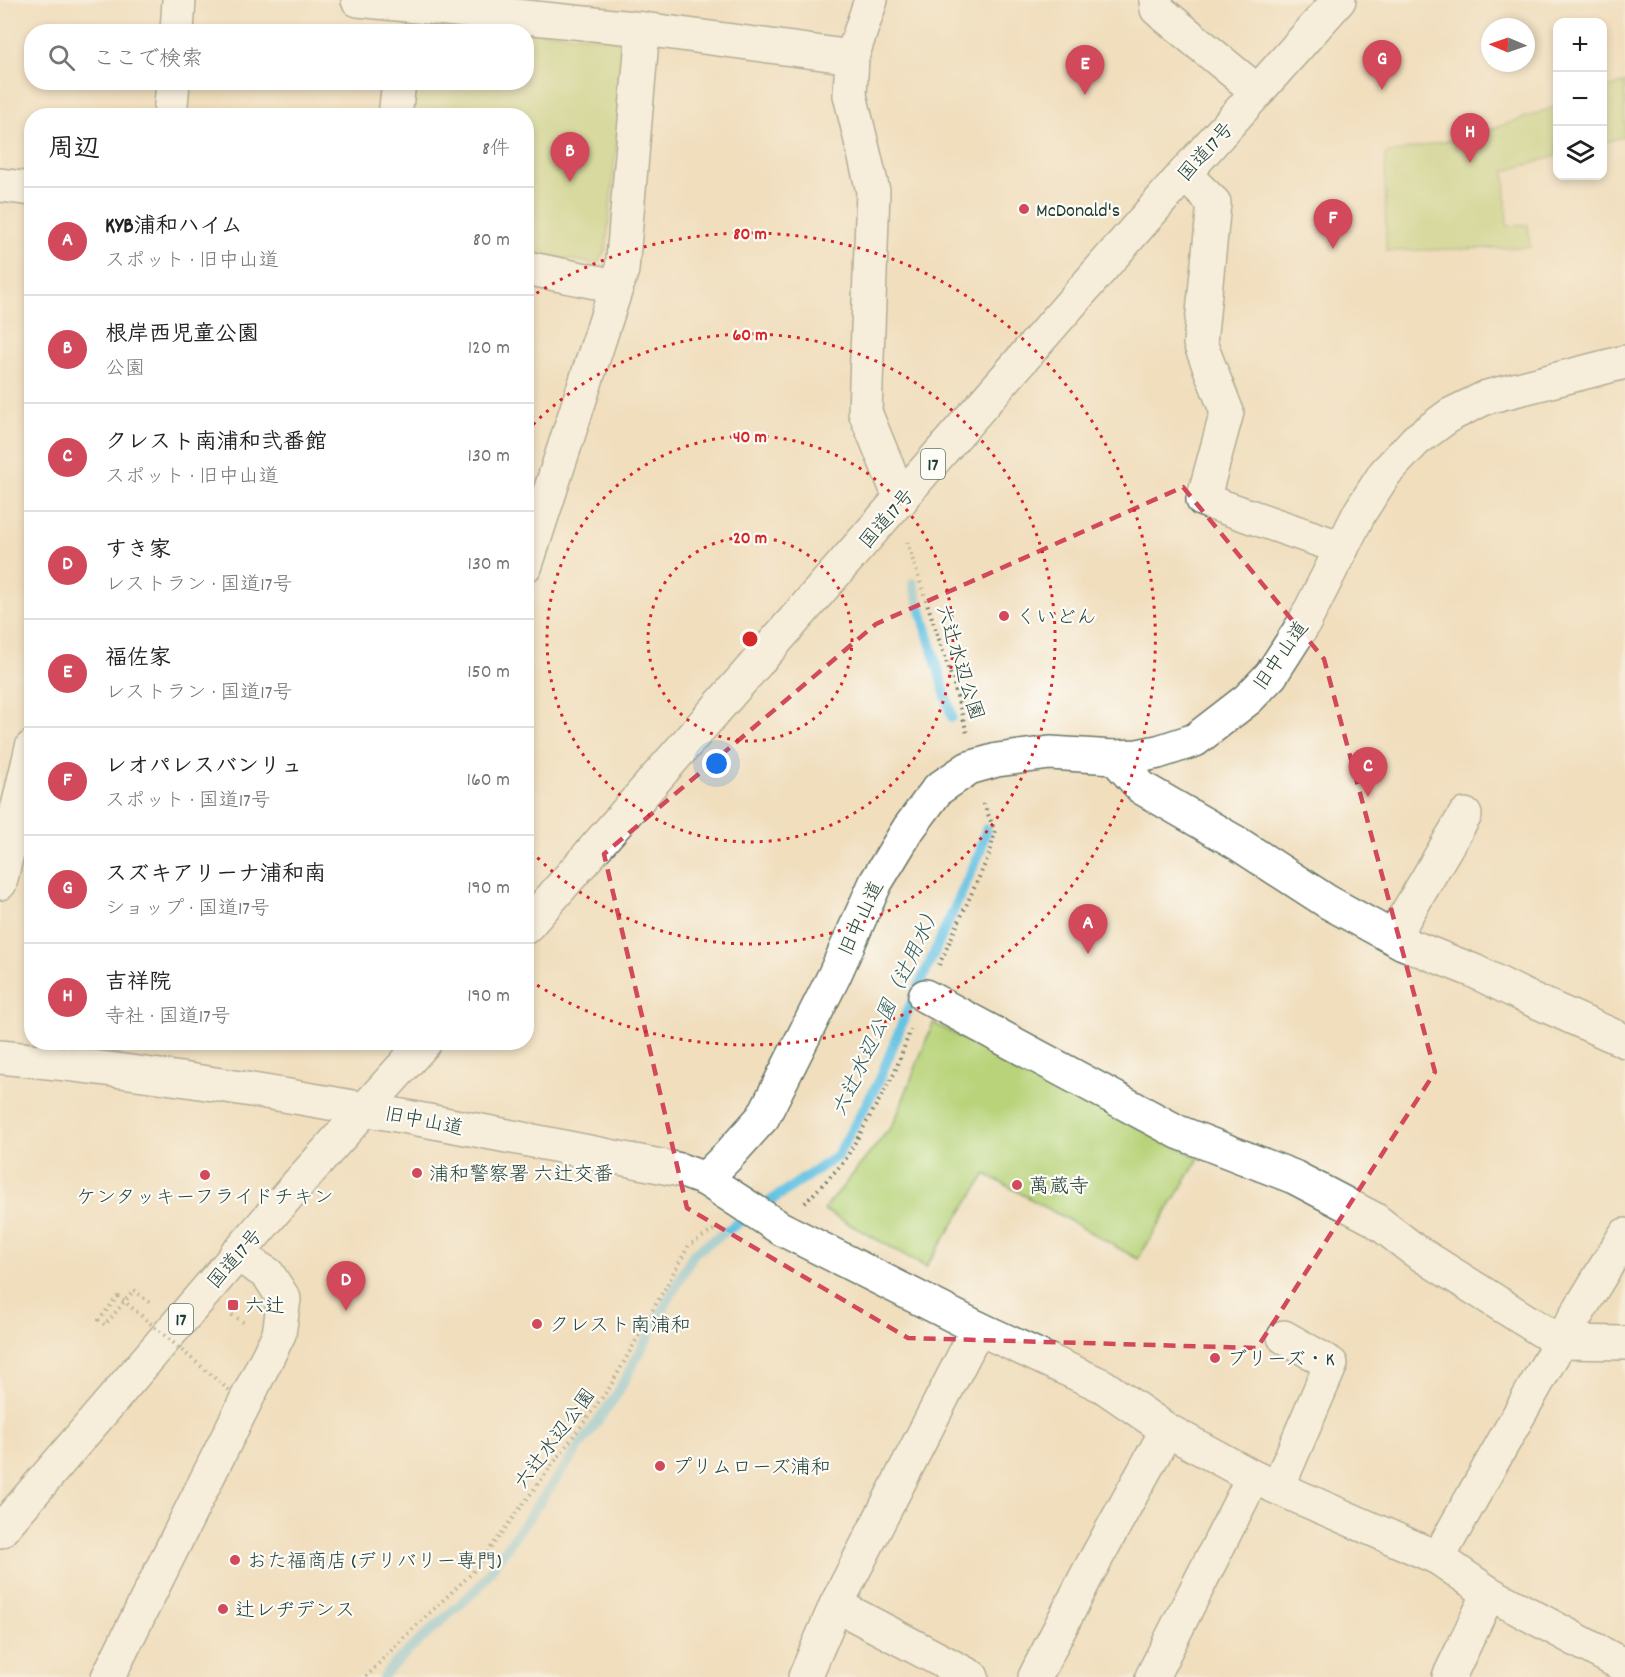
<!DOCTYPE html>
<html lang="ja">
<meta charset="utf-8">
<style>
:root{--surface:#fff;--page:#f6f6f6;--text:#222;--muted:#767676;--line:#e0e0e0;--accent:#d1495b}
body{margin:0;font-family:Dekko,"Klee One",sans-serif;background:var(--page);color:var(--text)}
.controls{position:absolute;right:18px;top:18px;display:grid;overflow:hidden;border-radius:12px;box-shadow:0 3px 9px #0003}
.controls button{width:54px;height:54px;display:grid;place-items:center;padding:0;border:0;border-bottom:2px solid var(--line);background:var(--surface);color:var(--text);font:30px sans-serif}
.compass{position:absolute;left:1481px;top:18px;width:54px;height:54px;border-radius:50%;background:var(--surface);box-shadow:0 3px 9px #0003;rotate:272deg}
.you{position:absolute;left:717px;top:764px;width:21px;height:21px;margin:-15px;border:4px solid #fff;border-radius:50%;background:#1a73e8;box-shadow:0 0 0 9px #1a73e833}
.badge{display:grid;place-items:center;width:39px;height:39px;border-radius:50%;background:var(--accent);color:#fff;font-size:20px;font-weight:700}
.pin{position:absolute;translate:-50% -50px;filter:drop-shadow(0 2px 3px #0008)}
.pin::after{content:'';position:absolute;top:32px;width:21px;height:18px;background:inherit;clip-path:polygon(0 0,100% 0,50% 100%)}
.list{margin:0;padding:0;list-style:none}
h2{display:flex;justify-content:space-between;align-items:center;height:78px;margin:0;padding:0 24px;font-size:26px}
h2 small{font-size:20px;font-weight:400;color:var(--muted)}
.list li{display:grid;grid-template-columns:39px 1fr auto;gap:18px;align-items:center;box-sizing:border-box;height:108px;padding:0 24px;border-top:2px solid var(--line)}
.list b{display:block;font-size:22px;white-space:nowrap}
.list p{margin:0;font-size:20px;white-space:nowrap;color:var(--muted)}
.list em{font-size:20px;font-style:normal;color:var(--muted)}
.icon{flex:none;width:33px;height:33px;fill:none;stroke:currentColor;stroke-width:2;stroke-linecap:round;stroke-linejoin:round}
.map{position:relative;flex:none;width:1625px;height:1677px;overflow:hidden}
.search{position:absolute;background:var(--surface);box-shadow:0 3px 9px #0003;left:24px;top:24px;width:510px;height:66px;display:flex;align-items:center;gap:15px;box-sizing:border-box;padding:0 21px;border-radius:24px;color:var(--muted);font-size:22px}
.panel{position:absolute;background:var(--surface);box-shadow:0 3px 9px #0003;left:24px;top:108px;width:510px;height:942px;border-radius:24px}
.map>svg:first-child{display:block}
.green{fill:#b8d379;stroke:#6c8856;stroke-width:1.5}
.lines{fill:none;stroke-linecap:round;stroke-linejoin:round}
.stream{stroke:#64c1e2;stroke-width:10}
.minor-casing{stroke:#687564;stroke-width:36}
.highway-casing{stroke:#687564;stroke-width:36}
.path{stroke:#687564;stroke-width:4;stroke-dasharray:1.5 4.5;stroke-linecap:butt}
.minor{stroke:#fff;stroke-width:33}
.highway{stroke:#fff;stroke-width:33}
.path-bridge{stroke:#687564;stroke-width:4;stroke-dasharray:1.5 4.5;stroke-linecap:butt}
.marked{fill:none;stroke:#d1495b;stroke-width:4.5;stroke-dasharray:12 8;stroke-linejoin:round}
.ring{fill:none;stroke:#d62828;stroke-width:3;stroke-dasharray:3 6}
.poi-dot{fill:#d1495b;stroke:#fdfcf7;stroke-width:2}
.labels{text-anchor:middle;stroke-width:4.5;stroke-linejoin:round;paint-order:stroke}
.shield{fill:#fdfcf7;stroke:#62766e;stroke-width:1.5}
.shield-label{font-size:18px;font-weight:bold;fill:#1f3d34}
.street-label{font-size:20px;fill:#1f3d34;stroke:#fdfcf7}
.poi-label{font-size:20px;fill:#1f3d34;stroke:#fdfcf7;text-anchor:start}
.water-label{font-size:21px;font-style:italic;fill:#305e60;stroke:#fdfcf7}
.centre{fill:#d62828;stroke:#fdfcf7;stroke-width:3}
.ring-label{font-size:18px;text-anchor:middle;font-weight:bold;fill:#d62828;stroke:#fdfcf7;stroke-width:4.5;stroke-linejoin:round;paint-order:stroke}
</style>
<div class="map">
<svg width="1625" height="1677" viewBox="0 0 1625 1677">
<rect width="100%" height="100%" fill="#fdfcf7"/>
<filter id="ink" filterUnits="userSpaceOnUse"><feTurbulence type="fractalNoise" baseFrequency=".0167" numOctaves="2"/><feDisplacementMap in="SourceGraphic" scale="12" xChannelSelector="R" yChannelSelector="G"/><feConvolveMatrix kernelMatrix="1 2 1 2 8 2 1 2 1" color-interpolation-filters="sRGB"/></filter>
<filter id="wash" filterUnits="userSpaceOnUse"><feTurbulence type="fractalNoise" baseFrequency=".008" numOctaves="4" result="noise"/><feDisplacementMap in="SourceGraphic" scale="24" xChannelSelector="R" yChannelSelector="G"/><feGaussianBlur stdDeviation="1.35" result="paint"/><feColorMatrix in="noise" values="0 0 0 0 0 0 0 0 0 0 0 0 0 0 0 0 0 1.4 0 .05"/><feComposite in="paint" operator="in"/></filter>
<g filter="url(#wash)">
<rect width="100%" height="100%" fill="#f0debd"/>
<g class="green">
<polygon points="434,21 615,39 626,49 606,249 597,264 527,252 526,116 411,116 414,83 526,82 526,32 419,31 419,29"/>
<polygon points="1625,82 1625,136 1603,143 1603,90"/>
<polygon points="1557,106 1557,156 1505,171 1507,226 1528,225 1530,247 1386,251 1385,154 1475,135"/>
<polygon points="933,1023 1199,1158 1138,1259 986,1174 926,1267 824,1210 894,1123"/>
</g>
<g class="lines">
<g class="stream">
<polyline points="913,583 952,717"/>
<polyline points="383,1677 394,1664 478,1588 617,1394 694,1253 837,1156 878,1083 903,1021 980,852 986,829"/>
</g>
</g>
</g>
<g filter="url(#ink)">
<g class="lines">
<g class="minor-casing">
<g id="minor">
<polyline points="358,0 643,29 852,57"/>
<polyline points="871,0 852,57 850,95 873,191 865,412 901,500"/>
<polyline points="1156,0 1157,9 1258,92"/>
<polyline points="177,32 179,0"/>
<polyline points="170,116 173,82"/>
<polyline points="395,116 399,82"/>
<polyline points="1184,174 1214,203 1200,343 1227,412 1203,500 1342,548"/>
<polyline points="0,185 32,189"/>
<polyline points="526,268 616,286"/>
<polyline points="526,565 622,270 643,29"/>
<polyline points="1114,757 1142,788 1237,843 1328,902 1403,943 1474,971 1522,995 1625,1041"/>
<polyline points="0,883 32,747"/>
<polyline points="1393,937 1465,815"/>
<polyline points="925,996 1178,1132 1294,1177 1374,1219 1414,1250 1560,1342 1625,1343"/>
<path d="M 0,1057 C 229,1079 454,1125 680,1170 L 705,1179 L 780,1228 L 978,1328 L 1103,1386 L 1167,1430 L 1253,1477 L 1438,1558 L 1489,1593 L 1625,1666"/>
<polyline points="705,1179 728,1156 763,1117 834,976 876,882 909,828 938,789 969,768 997,760 1050,753 1114,757 1138,756 1158,752 1195,740 1248,699 1271,675 1303,625 1360,512 1385,473 1416,440 1450,415 1487,397 1625,362"/>
<polyline points="1278,1487 1331,1364 1284,1337"/>
<polyline points="1438,1558 1560,1342 1625,1235"/>
<polyline points="836,1605 972,1677"/>
<polyline points="108,1677 279,1334 284,1299 268,1274 236,1254"/>
<polyline points="805,1677 836,1605 978,1328"/>
<polyline points="1035,1677 1088,1573 1167,1430"/>
<polyline points="1152,1677 1253,1477"/>
<polyline points="1449,1677 1489,1593"/>
</g>
</g>
<g class="highway-casing">
<g id="highway">
<polyline points="526,927 1184,174 1339,0"/>
<polyline points="0,1531 295,1187 425,1042"/>
</g>
</g>
<g class="path">
<polyline points="907,542 953,682 967,733 965,734"/>
<polyline points="939,965 990,853 995,831 982,800"/>
<polyline points="805,1203 844,1162 894,1074 912,1026"/>
<polyline points="118,1296 99,1320 105,1325 134,1290 152,1305"/>
<polyline points="232,1315 246,1324"/>
<polyline points="366,1677 402,1639 472,1573 610,1387 689,1245 717,1228"/>
</g>
<use href="#minor" class="minor"/>
<use href="#highway" class="highway"/>
<polyline class="path-bridge" points="118,1296 229,1390"/>
</g>
</g>
<path d="M0 0H1625V1677H0ZM 1183,487 L 1324,659 L 1435,1072 L 1257,1348 L 908,1338 L 687,1208 L 604,854 L 876,624 Z" fill="#f0debd" fill-opacity=".55" fill-rule="evenodd"/>
<path class="marked" d="M 1183,487 L 1324,659 L 1435,1072 L 1257,1348 L 908,1338 L 687,1208 L 604,854 L 876,624 Z"/>
<g class="ring">
<circle cx="750" cy="639" r="102"/>
<circle cx="750" cy="639" r="203"/>
<path d="M527 431A305 305 0 1 1 527 847"/>
<path d="M529 298A406 406 0 1 1 529 980"/>
</g>
<g class="poi-dot">
<circle cx="1024" cy="209" r="6"/>
<circle cx="1004" cy="616" r="6"/>
<circle cx="417" cy="1173" r="6"/>
<circle cx="205" cy="1175" r="6"/>
<circle cx="1017" cy="1185" r="6"/>
<rect x="227" y="1299" width="12" height="12" rx="3"/>
<circle cx="537" cy="1324" r="6"/>
<circle cx="1215" cy="1358" r="6"/>
<circle cx="660" cy="1466" r="6"/>
<circle cx="235" cy="1560" r="6"/>
<circle cx="223" cy="1609" r="6"/>
</g>
<g class="labels">
<g class="shield">
<rect x="921" y="449" width="24" height="30" rx="4.5"/>
<rect x="169" y="1304" width="24" height="30" rx="4.5"/>
</g>
<g class="shield-label">
<text x="933" y="470">17</text>
<text x="181" y="1325">17</text>
</g>
<g class="street-label">
<text transform="translate(1205 151) rotate(-48)" y="7">国道17号</text>
<text transform="translate(886 518) rotate(-49)" y="7">国道17号</text>
<text transform="translate(1280 655) rotate(-55)" y="7">旧中山道</text>
<text transform="translate(961 662) rotate(73)" y="7">六辻水辺公園</text>
<text transform="translate(860 918) rotate(-65)" y="7">旧中山道</text>
<text transform="translate(424 1120) rotate(11)" y="7">旧中山道</text>
<text transform="translate(234 1258) rotate(-49)" y="7">国道17号</text>
<text transform="translate(554 1438) rotate(-53)" y="7">六辻水辺公園</text>
</g>
<g class="poi-label">
<text x="1036" y="216">McDonald's</text>
<text x="1016" y="623">くいどん</text>
<text x="429" y="1180">浦和警察署 六辻交番</text>
<text x="1029" y="1192">萬蔵寺</text>
<text x="205" y="1203" text-anchor="middle">ケンタッキーフライドチキン</text>
<text x="245" y="1312">六辻</text>
<text x="549" y="1331">クレスト南浦和</text>
<text x="1227" y="1365">ブリーズ・K</text>
<text x="672" y="1473">プリムローズ浦和</text>
<text x="247" y="1567">おた福商店 (デリバリー専門)</text>
<text x="235" y="1616">辻レヂデンス</text>
</g>
<g class="water-label">
<text transform="translate(886 1010) rotate(-65)" y="7">六辻水辺公園（辻用水）</text>
</g>
</g>
<circle cx="750" cy="639" r="9" class="centre"/>
<g class="ring-label">
<text x="750" y="239">80 m</text>
<text x="750" y="340">60 m</text>
<text x="750" y="442">40 m</text>
<text x="750" y="543">20 m</text>
</g>
</svg>
<div class="controls">
<button>+</button>
<button>−</button>
<button><svg class="icon" aria-label="layers" viewBox="0 0 24 24"><path d="M12 4l9 5-9 5-9-5zM3 14l9 5 9-5"/></svg></button>
</div>
<svg class="compass" viewBox="-18 -18 36 36"><path d="M0-13l5 13h-10z" fill="#e53935"/><path d="M0 13l5-13h-10z" fill="#767676"/></svg>
<div class="you"></div>
<div class="pin badge" style="left:1088px;top:954px">A</div>
<div class="pin badge" style="left:570px;top:182px">B</div>
<div class="pin badge" style="left:1368px;top:797px">C</div>
<div class="pin badge" style="left:346px;top:1311px">D</div>
<div class="pin badge" style="left:1085px;top:95px">E</div>
<div class="pin badge" style="left:1333px;top:249px">F</div>
<div class="pin badge" style="left:1382px;top:90px">G</div>
<div class="pin badge" style="left:1470px;top:163px">H</div>
<div class="search"><svg class="icon" aria-label="search" viewBox="0 0 24 24"><circle cx="10" cy="10" r="6"/><path d="M15 15l6 6"/></svg>ここで検索</div>
<section class="panel">
<h2>周辺<small>8件</small></h2>
<ul class="list">
<li><span class="badge">A</span><div><b>KYB浦和ハイム</b><p>スポット · 旧中山道</p></div><em>80 m</em></li>
<li><span class="badge">B</span><div><b>根岸西児童公園</b><p>公園</p></div><em>120 m</em></li>
<li><span class="badge">C</span><div><b>クレスト南浦和弐番館</b><p>スポット · 旧中山道</p></div><em>130 m</em></li>
<li><span class="badge">D</span><div><b>すき家</b><p>レストラン · 国道17号</p></div><em>130 m</em></li>
<li><span class="badge">E</span><div><b>福佐家</b><p>レストラン · 国道17号</p></div><em>150 m</em></li>
<li><span class="badge">F</span><div><b>レオパレスバンリュ</b><p>スポット · 国道17号</p></div><em>160 m</em></li>
<li><span class="badge">G</span><div><b>スズキアリーナ浦和南</b><p>ショップ · 国道17号</p></div><em>190 m</em></li>
<li><span class="badge">H</span><div><b>吉祥院</b><p>寺社 · 国道17号</p></div><em>190 m</em></li>
</ul>
</section>
</div>
